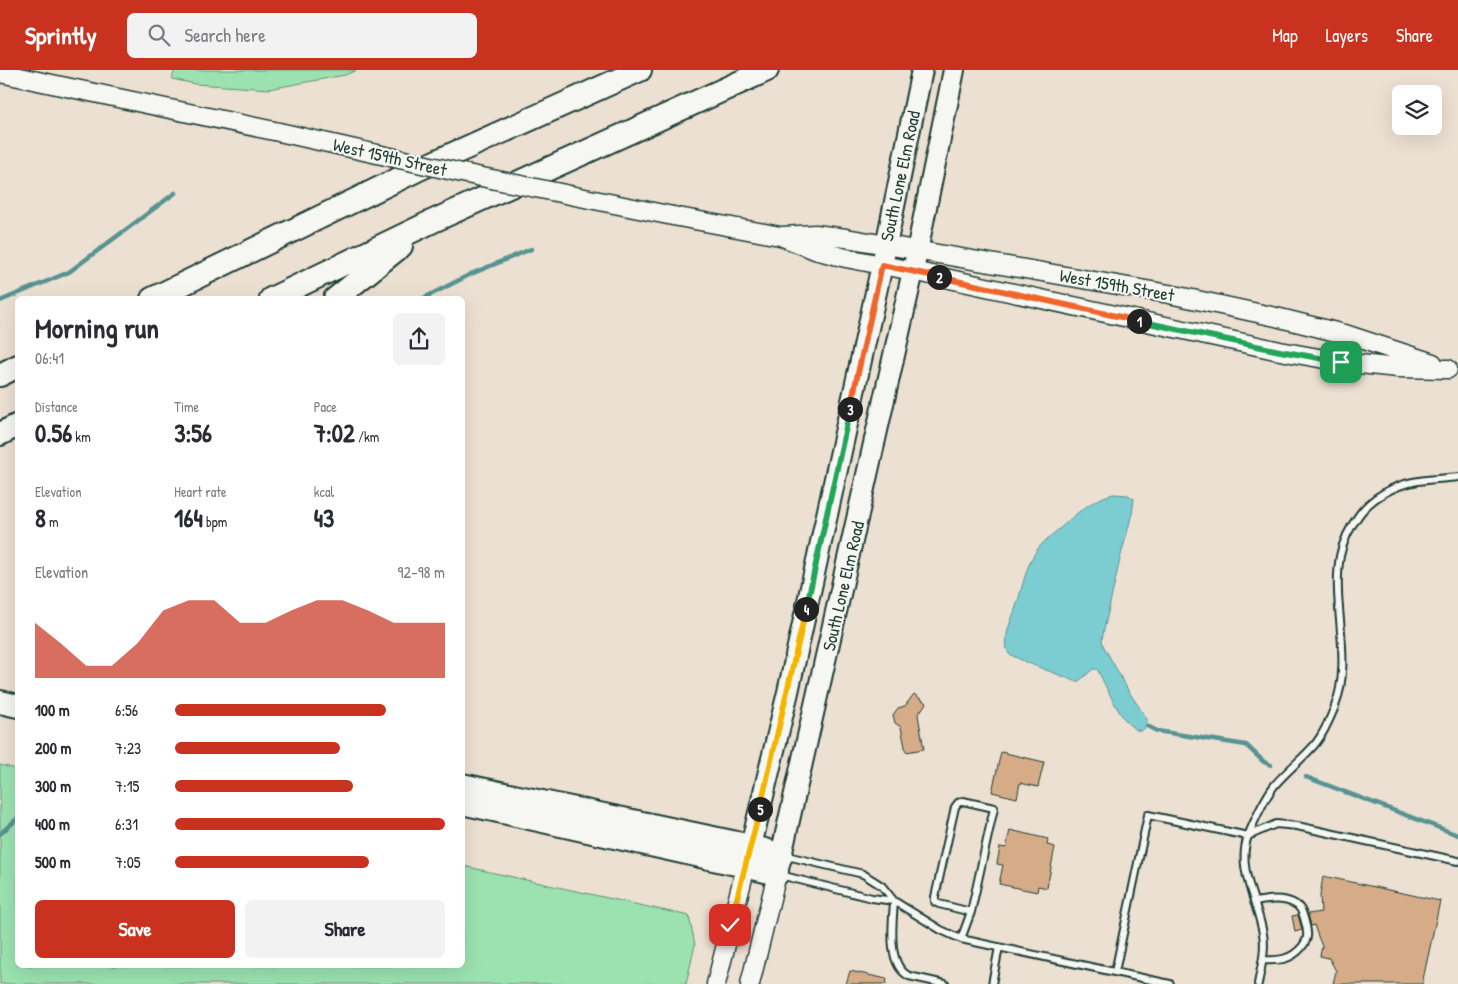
<!DOCTYPE html>
<html lang="en">
<head>
<meta charset="utf-8">
<style>
  :root { --surface:#fff; --page:#f2f2f3; --text:#2b2b33; --muted:#7c7c81; --accent:#c8321e }
  body { margin:0; font-family:"Patrick Hand",sans-serif; background:var(--page); color:var(--text); height:100vh; display:flex; flex-direction:column; font-size:19px; white-space:nowrap }
  * { box-sizing:border-box; margin:0 }
  p { font-size:16px; color:var(--muted) }
  .icon { flex:none; width:28px; height:28px; fill:none; stroke:currentColor; stroke-width:2; stroke-linecap:round; stroke-linejoin:round }
  .map { position:relative; flex:1; overflow:hidden }
  .details { position:absolute; left:15px; top:226px; width:450px; height:672px; display:flex; flex-direction:column; background:var(--surface); border-radius:8px; box-shadow:0 5px 20px #0002 }
  .details>* { flex:none }
  .controls { position:absolute; left:1392px; top:15px; display:grid; gap:10px }
  .controls a { display:grid; place-items:center; width:50px; height:50px; border-radius:8px; background:var(--surface); box-shadow:0 5px 20px #0002; font-size:25px }
  .pin { position:absolute; display:grid; place-items:center; width:42px; height:42px; color:#fff; margin:-21px; border-radius:10px; box-shadow:0 2px 8px #0006 }
  .km { position:absolute; width:25px; height:25px; margin:-12px; border-radius:50%; background:#222; color:#fff; font-size:14px; line-height:25px; text-align:center }
  .round { display:grid; place-items:center; flex:none; width:52px; height:52px; border-radius:8px; background:var(--page) }
  .head { display:flex; align-items:center; justify-content:space-between; height:85px; padding:0 20px }
  h1 { font-size:28px; font-weight:700; line-height:38px }
  .figures { display:grid; grid-template-columns:repeat(3,1fr); gap:8px; height:85px; padding:5px 20px }
  .figures div { display:grid; align-content:center }
  .figures b { font-size:25px; font-weight:700 }
  .figures small { font-size:14px; font-weight:400 }
  .figures p { font-size:14px }
  .chart { height:140px; padding:10px 20px }
  .chart p { display:flex; justify-content:space-between }
  .chart svg { width:100%; height:90px; margin-top:5px; fill:var(--accent); opacity:.7 }
  .primary-button { display:flex; gap:10px; margin-top:auto; padding:10px 20px }
  .primary-button a { flex:1; height:58px; border-radius:8px; background:var(--accent); color:#fff; font-size:20px; font-weight:700; line-height:58px; text-align:center }
  .primary-button a+a { background:var(--page); color:var(--text) }
  ul { padding:0 20px; list-style:none; font-size:16px }
  li { display:grid; grid-template-columns:80px 60px 1fr; align-items:center; height:38px }
  li i { height:12px; border-radius:6px; background:var(--accent) }
  header { display:flex; align-items:center; gap:30px; box-sizing:border-box; height:70px; padding:0 25px; background:var(--accent); color:#fff }
  header strong { font-size:24px }
  nav { display:flex; gap:28px; margin-inline-start:auto; font-size:18px }
  .search { width:350px; height:45px; background:var(--page); display:flex; align-items:center; gap:12px; box-sizing:border-box; padding:0 18px; border-radius:8px; color:var(--muted); font-size:19px }
  .map>svg:first-child { display:block }
  .green { fill:#9be2b0; stroke:#5d9072 }
  .water { fill:#7bcdd1; stroke:#569392 }
  .lines { fill:none; stroke-linecap:round; stroke-linejoin:round }
  .stream { stroke:#569392; stroke-width:4.5 }
  .building { fill:#d6ac88; stroke:#1f3d34 }
  .lane-casing { stroke:#1f3d34; stroke-width:10 }
  .secondary-casing { stroke:#1f3d34; stroke-width:21 }
  .primary-casing { stroke:#1f3d34; stroke-width:24 }
  .highway-casing { stroke:#1f3d34; stroke-width:26 }
  .lane { stroke:#f6f6f2; stroke-width:6 }
  .secondary { stroke:#f6f6f2; stroke-width:18 }
  .primary { stroke:#f6f6f2; stroke-width:20 }
  .highway { stroke:#f6f6f2; stroke-width:22 }
  .secondary-bridge-casing { stroke:#1f3d34; stroke-width:21; stroke-linecap:butt }
  .secondary-bridge { stroke:#f6f6f2; stroke-width:18 }
  .split-1-casing { stroke:#fff; stroke-width:10 }
  .split-2-casing { stroke:#fff; stroke-width:10 }
  .split-3-casing { stroke:#fff; stroke-width:10 }
  .split-4-casing { stroke:#fff; stroke-width:10 }
  .split-5-casing { stroke:#fff; stroke-width:10 }
  .split-6-casing { stroke:#fff; stroke-width:10 }
  .split-1 { stroke:#22a559; stroke-width:6 }
  .split-2 { stroke:#f0652b; stroke-width:6 }
  .split-3 { stroke:#f0652b; stroke-width:6 }
  .split-4 { stroke:#22a559; stroke-width:6 }
  .split-5 { stroke:#f5b400; stroke-width:6 }
  .split-6 { stroke:#f5b400; stroke-width:6 }
  .labels { text-anchor:middle; dominant-baseline:central; stroke-width:4; stroke-linejoin:round; paint-order:stroke }
  .street-label { font-size:18px; fill:#1f3d34; stroke:#f6f6f2 }
</style>
</head>
<body>
<header>
<strong>Sprintly</strong>
<div class="search"><svg class="icon" aria-label="search" viewBox="0 0 24 24"><circle cx="10" cy="10" r="6"/><path d="M15 15l6 6"/></svg>Search here</div>
<nav><a>Map</a><a>Layers</a><a>Share</a></nav>
</header>
<div class="map">
<svg width="1458" height="914" viewBox="0 0 1458 914">
  <rect width="100%" height="100%" fill="#ece0d2"/>
  <filter id="ink" filterUnits="userSpaceOnUse"><feTurbulence type="fractalNoise" baseFrequency=".02" numOctaves="2"/><feDisplacementMap in="SourceGraphic" scale="10" xChannelSelector="R" yChannelSelector="G"/><feConvolveMatrix kernelMatrix="1 2 1 2 8 2 1 2 1" color-interpolation-filters="sRGB"/></filter>
  <g filter="url(#ink)">
    <path class="green" d="M175,0H357L345,5L269,19L195,14L172,9Z
      M0,695L17,699L18,896H462L463,796L689,846L695,875L686,914H0Z"/>
    <path class="water" d="M1113,424L1128,425L1134,429L1132,444L1121,485L1108,542L1102,569L1103,575L1129,622L1147,649V656L1141,661C1123,660 1105,613 1097,599H1093L1079,611H1074C1053,602 1030,595 1009,584C1002,572 1010,552 1015,540C1021,523 1024,504 1032,488C1038,476 1048,468 1058,460C1075,445 1090,430 1113,424Z"/>
    <g class="lines">
      <path class="stream" d="M422,229L471,204L531,179
        M0,231L69,202L175,123
        M1147,656L1157,661L1246,675L1264,692L1271,695
        M1306,707L1458,765
        M0,764L18,748"/>
    </g>
    <path class="building" d="M914,624L926,633L918,645L924,679L906,682L901,657L895,653L893,645L898,638L905,636Z
      M1001,682L1044,692L1038,717L1020,713L1017,728L992,722Z
      M1010,760L1048,769L1047,775L1055,777L1047,818L1038,816L1037,822L999,814L1003,795L997,794L1000,777L1006,778Z
      M1323,806L1440,831L1422,914H1333L1336,901L1329,888L1320,886L1322,876L1319,869L1314,855L1311,856L1308,844L1321,842L1320,826Z
      M1298,845L1302,860L1295,862L1292,846Z
      M850,901L887,909L886,914H846Z"/>
    <g class="lines">
      <g class="lane-casing">
        <path id="lane" d="M1458,407C1443,409 1427,409 1413,412C1393,416 1371,428 1359,445C1350,457 1343,471 1340,486C1331,537 1354,589 1334,639C1329,651 1324,663 1316,673C1304,688 1287,700 1274,716C1263,731 1255,749 1248,766L1276,754L1297,756L1458,791
          M787,786L863,804L882,816L894,831L941,860L961,869L1170,914
          M780,805L872,828L894,831
          M894,831C893,852 886,895 909,906L945,914
          M1254,832C1267,830 1281,827 1293,833C1300,836 1302,841 1304,848C1305,852 1307,858 1307,863C1308,868 1305,873 1302,877C1291,890 1278,891 1263,890
          M961,869L971,842L994,738L963,731L958,733L955,737L935,827V832L939,834L971,842
          M1115,902L1148,745L1248,766C1236,799 1258,832 1263,864C1266,881 1261,897 1258,914
          M992,914L999,877"/>
      </g>
      <g class="secondary-casing">
        <path id="secondary" d="M0,3L279,62
          M673,146L780,166L815,180L846,188L913,201L1280,281L1341,292L1398,298L1448,299
          M783,166L815,164L846,168L1169,224L1276,247L1348,265L1433,293
          M716,914L749,784
          M750,914L777,804"/>
      </g>
      <g class="primary-casing">
        <path id="primary" d="M751,776L788,622L882,195L922,0
          M778,799L913,201L954,0"/>
      </g>
      <g class="highway-casing">
        <path id="highway" d="M152,229L417,100L640,0
          M271,229L431,152L767,0
          M335,229L401,176
          M0,305L18,296
          M0,364L18,355
          M0,632L18,636
          M462,715L751,776L782,785
          M462,733L745,796L777,804"/>
      </g>
      <use href="#lane" class="lane"/>
      <use href="#secondary" class="secondary"/>
      <use href="#primary" class="primary"/>
      <use href="#highway" class="highway"/>
      <g class="secondary-bridge-casing">
        <path id="secondary-bridge" d="M279,62L462,103L673,146"/>
      </g>
      <use href="#secondary-bridge" class="secondary-bridge"/>
    </g>
  </g>
  <g class="lines" filter="url(#ink)">
    <g class="split-1-casing">
      <path id="split-1" d="M1139,251L1280,281L1341,292"/>
    </g>
    <g class="split-2-casing">
      <path id="split-2" d="M939,207L1139,251"/>
    </g>
    <g class="split-3-casing">
      <path id="split-3" d="M850,339L882,195L939,207"/>
    </g>
    <g class="split-4-casing">
      <path id="split-4" d="M806,539L850,339"/>
    </g>
    <g class="split-5-casing">
      <path id="split-5" d="M760,739L806,539"/>
    </g>
    <g class="split-6-casing">
      <path id="split-6" d="M730,855L760,739"/>
    </g>
    <use href="#split-1" class="split-1"/>
    <use href="#split-2" class="split-2"/>
    <use href="#split-3" class="split-3"/>
    <use href="#split-4" class="split-4"/>
    <use href="#split-5" class="split-5"/>
    <use href="#split-6" class="split-6"/>
  </g>
  <g class="labels">
    <g class="street-label">
      <text transform="translate(390 87) rotate(13)">West 159th Street</text>
      <text transform="translate(900 106) rotate(-78)">South Lone Elm Road</text>
      <text transform="translate(1117 215) rotate(10)">West 159th Street</text>
      <text transform="translate(843 516) rotate(-77)">South Lone Elm Road</text>
    </g>
  </g>
</svg>
<div class="controls">
<a><svg class="icon" aria-label="layers" viewBox="0 0 24 24"><path d="M12 4l9 5-9 5-9-5zM3 14l9 5 9-5"/></svg></a>
</div>
<div class="pin" style="left:1341px;top:292px;background:#1e9e55"><svg class="icon" aria-label="arrive" viewBox="0 0 24 24"><path d="M6 21V4h12l-3 4 3 4H6"/></svg></div>
<div class="pin" style="left:730px;top:855px;background:#d93025"><svg class="icon" aria-label="check" viewBox="0 0 24 24"><path d="M5 12l5 5 9-10"/></svg></div>
<b class="km" style="left:1139px;top:251px">1</b>
<b class="km" style="left:939px;top:207px">2</b>
<b class="km" style="left:850px;top:339px">3</b>
<b class="km" style="left:806px;top:539px">4</b>
<b class="km" style="left:760px;top:739px">5</b>
<section class="details">
<div class="head"><div><h1>Morning run</h1><p>06:41</p></div><a class="round"><svg class="icon" aria-label="share" viewBox="0 0 24 24"><path d="M12 15V3M7 8l5-5 5 5M5 13v7h14v-7"/></svg></a></div>
<div class="figures">
<div><p>Distance</p><b>0.56<small> km</small></b></div>
<div><p>Time</p><b>3:56</b></div>
<div><p>Pace</p><b>7:02<small> /km</small></b></div>
</div>
<div class="figures">
<div><p>Elevation</p><b>8<small> m</small></b></div>
<div><p>Heart rate</p><b>164<small> bpm</small></b></div>
<div><p>kcal</p><b>43</b></div>
</div>
<div class="chart"><p><span>Elevation</span>92–98 m</p>
<svg viewBox="0 0 160 44" preserveAspectRatio="none"><path d="M0 44V17L10 27L20 38L30 38L40 27L50 11L60 6L70 6L80 17L90 17L100 11L110 6L120 6L130 11L140 17L150 17L160 17V44z"/></svg>
</div>
<ul>
<li><b>100 m</b>6:56<i style="width:78%"></i></li>
<li><b>200 m</b>7:23<i style="width:61%"></i></li>
<li><b>300 m</b>7:15<i style="width:66%"></i></li>
<li><b>400 m</b>6:31<i style="width:100%"></i></li>
<li><b>500 m</b>7:05<i style="width:72%"></i></li>
</ul>
<div class="primary-button"><a>Save</a><a>Share</a></div>
</section>
</div>
</body>
</html>
